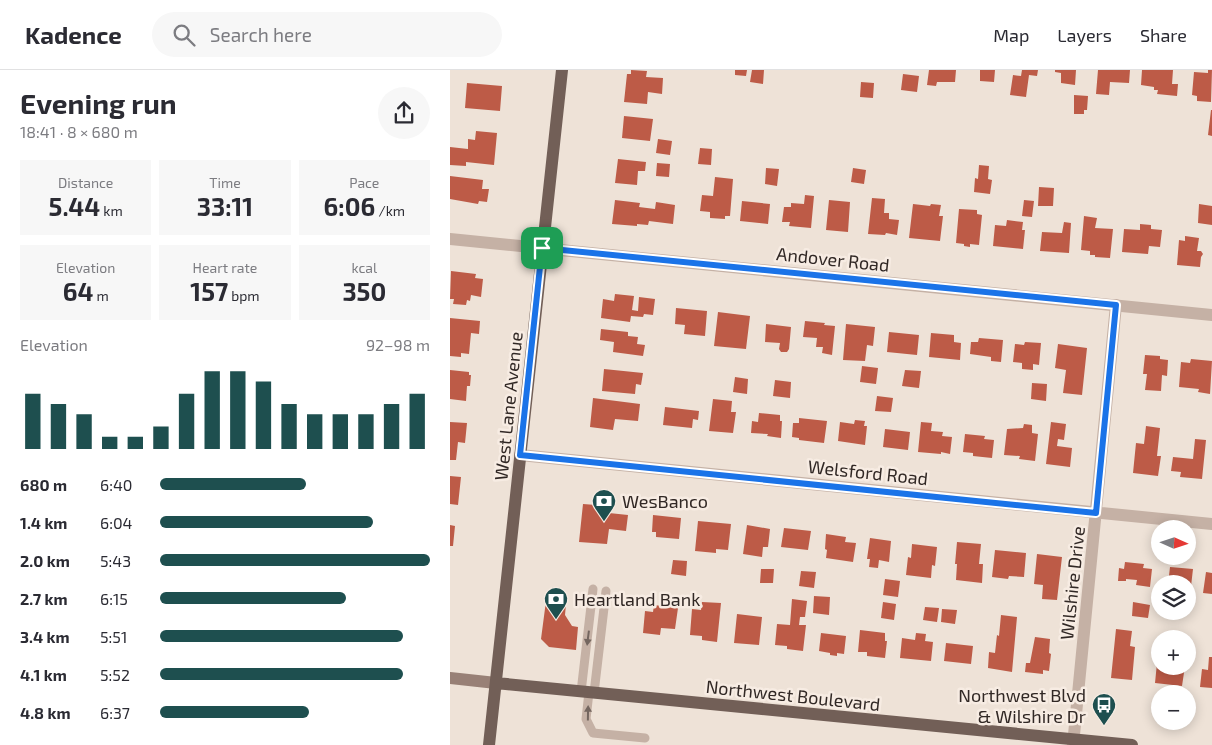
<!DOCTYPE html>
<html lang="en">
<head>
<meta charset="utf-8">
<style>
  :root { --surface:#fff; --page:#f7f7f7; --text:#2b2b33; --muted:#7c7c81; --line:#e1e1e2; --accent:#1e4f4f }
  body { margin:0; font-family:"Exo 2",sans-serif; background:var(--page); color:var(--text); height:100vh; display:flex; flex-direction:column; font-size:19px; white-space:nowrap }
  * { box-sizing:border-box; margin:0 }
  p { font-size:16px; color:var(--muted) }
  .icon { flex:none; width:28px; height:28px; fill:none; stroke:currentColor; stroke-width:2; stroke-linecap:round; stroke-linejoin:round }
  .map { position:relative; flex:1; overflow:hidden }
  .sheet { display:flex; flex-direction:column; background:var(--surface); width:450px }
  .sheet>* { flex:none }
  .needle { width:32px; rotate:93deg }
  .controls { position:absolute; left:701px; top:450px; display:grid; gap:10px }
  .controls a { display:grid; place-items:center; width:45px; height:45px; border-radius:50%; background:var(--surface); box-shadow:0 2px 12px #0003; font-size:25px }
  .pin { position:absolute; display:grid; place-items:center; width:42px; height:42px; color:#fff; margin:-21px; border-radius:10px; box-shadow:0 2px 8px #0006 }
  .round { display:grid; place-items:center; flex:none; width:52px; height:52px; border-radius:26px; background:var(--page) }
  .head { display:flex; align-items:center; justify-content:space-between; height:85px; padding:0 20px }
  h1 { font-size:28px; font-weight:700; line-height:38px }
  .metrics { display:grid; grid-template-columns:repeat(3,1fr); gap:8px; height:85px; padding:5px 20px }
  .metrics div { display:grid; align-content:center; border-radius:0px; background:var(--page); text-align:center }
  .metrics b { font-size:25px; font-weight:700 }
  .metrics small { font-size:14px; font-weight:400 }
  .metrics p { font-size:14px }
  .chart { height:140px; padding:10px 20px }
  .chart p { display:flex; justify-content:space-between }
  .chart svg { width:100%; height:90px; margin-top:5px; stroke:var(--accent); stroke-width:6 }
  ul { padding:0 20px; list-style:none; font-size:16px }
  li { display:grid; grid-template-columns:80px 60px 1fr; align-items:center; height:38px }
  li i { height:12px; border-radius:6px; background:var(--accent) }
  header { display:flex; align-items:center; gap:30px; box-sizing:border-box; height:70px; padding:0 25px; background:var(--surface); border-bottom:1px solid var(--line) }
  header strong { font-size:24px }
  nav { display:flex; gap:28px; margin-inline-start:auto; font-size:18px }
  .search { width:350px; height:45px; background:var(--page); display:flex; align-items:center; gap:12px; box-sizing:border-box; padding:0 18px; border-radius:28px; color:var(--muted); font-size:19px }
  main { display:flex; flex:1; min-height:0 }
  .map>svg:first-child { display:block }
  .building { fill:#bd5b47 }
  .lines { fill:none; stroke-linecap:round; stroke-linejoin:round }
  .service { stroke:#c5b1a5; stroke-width:9 }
  .minor { stroke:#c5b1a5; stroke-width:12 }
  .tertiary { stroke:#c5b1a5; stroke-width:12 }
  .secondary { stroke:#988076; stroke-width:12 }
  .primary { stroke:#725f57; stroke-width:12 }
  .oneway { fill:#74665f }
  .route-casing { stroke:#fff; stroke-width:10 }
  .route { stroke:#1a73e8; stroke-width:6 }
  .labels { text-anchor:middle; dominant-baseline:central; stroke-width:5; stroke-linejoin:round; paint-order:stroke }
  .street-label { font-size:18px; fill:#312825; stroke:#f7ece3 }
  .poi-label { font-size:18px; fill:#312825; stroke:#f7ece3; text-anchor:start }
</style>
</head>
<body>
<header>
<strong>Kadence</strong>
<div class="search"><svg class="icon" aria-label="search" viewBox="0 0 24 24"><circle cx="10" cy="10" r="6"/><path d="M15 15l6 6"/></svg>Search here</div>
<nav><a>Map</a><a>Layers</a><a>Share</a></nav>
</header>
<main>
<section class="sheet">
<div class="head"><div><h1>Evening run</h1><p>18:41 · 8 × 680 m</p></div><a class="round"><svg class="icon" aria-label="share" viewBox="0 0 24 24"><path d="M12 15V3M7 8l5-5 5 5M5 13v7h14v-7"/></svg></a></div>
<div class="metrics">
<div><p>Distance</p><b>5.44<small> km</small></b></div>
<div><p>Time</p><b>33:11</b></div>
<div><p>Pace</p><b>6:06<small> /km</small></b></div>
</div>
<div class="metrics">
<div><p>Elevation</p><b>64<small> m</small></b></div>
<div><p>Heart rate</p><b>157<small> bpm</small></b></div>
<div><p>kcal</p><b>350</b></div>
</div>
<div class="chart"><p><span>Elevation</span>92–98 m</p>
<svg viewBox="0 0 160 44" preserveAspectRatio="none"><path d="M5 44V17M15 44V22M25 44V27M35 44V38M45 44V38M55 44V33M65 44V17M75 44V6M85 44V6M95 44V11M105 44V22M115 44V27M125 44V27M135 44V27M145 44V22M155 44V17"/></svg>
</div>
<ul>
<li><b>680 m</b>6:40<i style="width:54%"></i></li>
<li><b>1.4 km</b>6:04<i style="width:79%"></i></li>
<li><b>2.0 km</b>5:43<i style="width:100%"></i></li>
<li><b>2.7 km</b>6:15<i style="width:69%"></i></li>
<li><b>3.4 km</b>5:51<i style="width:90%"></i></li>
<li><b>4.1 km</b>5:52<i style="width:90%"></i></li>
<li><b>4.8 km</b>6:37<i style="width:55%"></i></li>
</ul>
</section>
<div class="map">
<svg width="762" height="675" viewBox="0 0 762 675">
  <rect width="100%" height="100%" fill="#eee2d7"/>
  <path class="building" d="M181,0L197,1L196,7L213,8L212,24L198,22L197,34L174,32L177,4H181Z
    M285,0H297L296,6L285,5Z
    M302,0H314L313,14L300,12Z
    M479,0H506L505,12H487L486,16L477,15Z
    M530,0H545L544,12L530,11Z
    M572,0H588L587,6L579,5L576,27L560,25L563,5L571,6Z
    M605,0H626L625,15L611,13V3L605,2Z
    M648,0H680L679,13L660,12L659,25L646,24Z
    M692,0H723L722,14H728L727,26L707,24L708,20H704V17L691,15Z
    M758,0H762L761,32L747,31V26L742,25L744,2L758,3Z
    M453,4L469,6L467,22L451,20Z
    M411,12L424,13L423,28L410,27Z
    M17,13L52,16L50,41L15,38Z
    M624,25L638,26L637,40H634V44H624Z
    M761,40H762V66L758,65Z
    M174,46L203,49L200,71L172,68Z
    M26,61L47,63L44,95L16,92V96L0,95V77L18,79V69L25,70Z
    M208,69L222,71L220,85L206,83Z
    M250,78L262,79L261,95L248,94Z
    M168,89L196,92L195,101H188L187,115L165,113Z
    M207,93L220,94L219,107L206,106Z
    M529,95L539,96L538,109L542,110L540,124L524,122L525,108L528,109Z
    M316,98L329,99L327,116L315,114Z
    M403,98L416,100L414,114L401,112Z
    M0,106L33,110L32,119H39L37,132L29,131L28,134L0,129Z
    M265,107L283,109L280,146H275V149L260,148V142L250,141L252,125L263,126Z
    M589,117L604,118L603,136H588Z
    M355,125L364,126L361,158L339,156L340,152H332L334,137H341V133L354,134Z
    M422,128L435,129L434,143H439V149L449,150L447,165L436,163L435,165L418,164Z
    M165,130L190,133L189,137L205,139L206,132L225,135L223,154L199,151L198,155L187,154V156L162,154Z
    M379,130L400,132L398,162L376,160Z
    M574,130L584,131L582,147L572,146Z
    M292,131L320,134L318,154L290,151Z
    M463,134L480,136L481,134L491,135L489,146H493L490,171L459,168Z
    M749,134L762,136V155L748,153Z
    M509,139L527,140V144L532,145L529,175L520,174V177L514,176V174L506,173Z
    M634,146L647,148L645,158L663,159L660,188L645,187V185H640V181L631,180Z
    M557,150L573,152L572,160H575L573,179L543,176L545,155L556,156Z
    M614,152L621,153L619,183L590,181L592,162L612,163Z
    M690,154L701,155V159L712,160L710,177L699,176L698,184L672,182L674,159L690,160Z
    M735,166L749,168L747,181H751L753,184L751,187L750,197L727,195L729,170L735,171Z
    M1,201L26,204L25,208L33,209L31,227L21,225L20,231L17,230L16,235L3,234L4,229H0Z
    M165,224L184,226L182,240L188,241L189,227L205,229L203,245L194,244L193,247L181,246L180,252L151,248L153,229L164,231Z
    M226,238L257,241L255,266L234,264L235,255L225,254Z
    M268,242L300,246L296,279L264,276Z
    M0,248L30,251L29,264L21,263L19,284L11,283V287L0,286Z
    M355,251L375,253L374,255L385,256L382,285L372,283L373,277H366L367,268L353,267Z
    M316,254L341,257L339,279L337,282H331L329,279L330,273L315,272Z
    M396,254L425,257L423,276L417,275L415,291L393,290Z
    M151,259L178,262V266L188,267L187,274L195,275L193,286L163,282L164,272L150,270Z
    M439,262L469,265L467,285L437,282Z
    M481,263L504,265V272L511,273L510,290L479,287Z
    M529,268L553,270L551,292L541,291V287L520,284L521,272H528Z
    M575,272L591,273L589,295L583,294V300L572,299V293L563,292L565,274L574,275Z
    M608,274L637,278L632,325L613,323L616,300L605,298Z
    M695,285L710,286V289L718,290L717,306L712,305L711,321L695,320L697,304H693Z
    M741,289L762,291L760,324L748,322L749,319L729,317L731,292L740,293Z
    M412,296L428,298L426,314L410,312Z
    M154,299L193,303L191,315L186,314L185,324L152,321Z
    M0,300L19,302V305H21L20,316H17L16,331L0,329Z
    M455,300L471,301L469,318L452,316Z
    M285,307L298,309L297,324L283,322Z
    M325,310L341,312L340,328L323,326Z
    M582,313L597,314L596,331L581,329Z
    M427,326L443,328L441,342L425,341Z
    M143,328L190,334L188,351L165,349L163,360L140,357Z
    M263,329L282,331L281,342H286L283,363L259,361Z
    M215,337L249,341L248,350L243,349L242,358L213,355Z
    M309,343L330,345V351H332L331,368L317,366L318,364L301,363L302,351L308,352Z
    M349,348L377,351L374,373L349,370V368L342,367L343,353H349Z
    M405,350L415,351L414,356H417L415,375L388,371L390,352L404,354Z
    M0,352L17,353L15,373L8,372L6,390H0Z
    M471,352L482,353L481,361L493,362L492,366L502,367L500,384L491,382V384L468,382Z
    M601,352L616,354L614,370L608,369L607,376L622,378L620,397L596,394Z
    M574,354L582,355V363L588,364L585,391L569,389L570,386L554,385L557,359L573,358Z
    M696,356L710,358L707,386H711L708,406L683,403L686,373L694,374Z
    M435,359L460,362L458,380L433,377Z
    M515,364L535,366L534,369L544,370L542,388L523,386V383L513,382Z
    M745,369L756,370L752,409L730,407L731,402L721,401L723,387L743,389Z
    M0,406L11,407L8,435L0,434Z
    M133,434L159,436V443L178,445L176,461L159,459L157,474L129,472Z
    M203,445L231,448L229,469L206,467V462H202Z
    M248,451L281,454L278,480L266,479V483L245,481Z
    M0,455L5,456L3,476H0Z
    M297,455L320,459L318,477H313L312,487L293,484Z
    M334,458L361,461L358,480L331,477Z
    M376,464L396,467L395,472L406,473L403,492L376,488L377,480L375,479Z
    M420,468L441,471L439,492L429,490L428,498L419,497L420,489H417Z
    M507,472L531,474L529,494H533L532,513L506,510L507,494H505Z
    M462,474L487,477L485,496L482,495L481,508L456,505L458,487L461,488Z
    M545,480L576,483L574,507L559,506L558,509L542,507Z
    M587,484L612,487L607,530L592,529L593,515L584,514Z
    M223,490L237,491L236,506L221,504Z
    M675,492L694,494L693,498L702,499L700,517L686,515L687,510L676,509V511H668L669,498L674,499Z
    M720,497L743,499L740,525L738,524V514H718Z
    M311,499H324L323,513H310Z
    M351,501L366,502L364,518L349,516Z
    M756,502L762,503V524L753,523Z
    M435,509L450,511L448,527L433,525Z
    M364,526L380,527L379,545L363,543Z
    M342,529L357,531L355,547H350L349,555H356L353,581L337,579V576L325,575L327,554L340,555Z
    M96,531L116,534L115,545L122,556L128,557L126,580L99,577L91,569Z
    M252,532L271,533L267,572L252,570V566L240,565L242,539L251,540Z
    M433,532L446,534L444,550L431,548Z
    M683,532L700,535L698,548L682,546Z
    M204,535L228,538L225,559L211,558L210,565L193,563L195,541L203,542Z
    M475,537L489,538L487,552L473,550Z
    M492,539L507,540L505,554L491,552Z
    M287,544L312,547L309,575L284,573Z
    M551,545L567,547L562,602L538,598L539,582L545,583L547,565L549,566Z
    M666,559L682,561L680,576L685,577L682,610L661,608Z
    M410,560L435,563V571H437L435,588L417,586V582H408Z
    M371,563L396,566L394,584L387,583V586L380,585V583L369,581Z
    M466,563L476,564L475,571L483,572L481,591L450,588L452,568L465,570Z
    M585,567L600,569L599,583L601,584L599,601L593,600V604L575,602L576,593H580Z
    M496,573L523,576L521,594L494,591Z
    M759,587H762V618L750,617L752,599L758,600Z
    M707,593H710V596H735L732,616L705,613Z"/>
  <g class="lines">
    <path class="service" d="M131,622L143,519
      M139,622L136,649L143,663L195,668
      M144,623L156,521"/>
    <path class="minor" d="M70,385L762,454
      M623,675L666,235"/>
    <path class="tertiary" d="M0,169L762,245"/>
    <path class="secondary" d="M0,608L46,613"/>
    <path class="primary" d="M46,613L682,675
      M39,675L112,0"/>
  </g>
  <defs><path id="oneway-solid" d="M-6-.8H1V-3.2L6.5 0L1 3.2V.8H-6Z" transform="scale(1.25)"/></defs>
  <g class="oneway">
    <use href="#oneway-solid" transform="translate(138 568) rotate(97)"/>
    <use href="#oneway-solid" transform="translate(138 643) rotate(-89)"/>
  </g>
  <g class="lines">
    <g class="route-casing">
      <path id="route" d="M92,178L666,235L646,443L70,385Z"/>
    </g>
    <use href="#route" class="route"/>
  </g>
  <defs>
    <g id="bank-pin" transform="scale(1.25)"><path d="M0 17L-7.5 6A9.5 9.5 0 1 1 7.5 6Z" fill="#1e4f4f" stroke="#f7ece3"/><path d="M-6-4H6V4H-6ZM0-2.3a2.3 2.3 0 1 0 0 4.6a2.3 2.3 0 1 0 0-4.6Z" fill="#fff"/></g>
    <g id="bus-pin" transform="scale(1.25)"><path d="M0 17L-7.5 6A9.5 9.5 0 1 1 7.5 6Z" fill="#1e4f4f" stroke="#f7ece3"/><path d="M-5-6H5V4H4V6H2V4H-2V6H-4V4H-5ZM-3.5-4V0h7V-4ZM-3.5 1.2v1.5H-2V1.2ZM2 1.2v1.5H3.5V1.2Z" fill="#fff"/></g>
  </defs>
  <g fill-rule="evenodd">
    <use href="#bank-pin" x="154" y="431"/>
    <use href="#bank-pin" x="106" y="529"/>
    <use href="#bus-pin" x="654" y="635"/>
  </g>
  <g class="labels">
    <g class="street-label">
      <text transform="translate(383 189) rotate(6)">Andover Road</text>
      <text transform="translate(58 336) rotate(-84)">West Lane Avenue</text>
      <text transform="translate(418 402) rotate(6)">Welsford Road</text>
      <text transform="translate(622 513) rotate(-84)">Wilshire Drive</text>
      <text transform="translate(343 625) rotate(6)">Northwest Boulevard</text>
    </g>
    <g class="poi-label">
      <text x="172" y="431">WesBanco</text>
      <text x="124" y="529">Heartland Bank</text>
      <text x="636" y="625" text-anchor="end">Northwest Blvd<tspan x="636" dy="21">&amp; Wilshire Dr</tspan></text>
    </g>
  </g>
</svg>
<div class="controls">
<a><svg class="needle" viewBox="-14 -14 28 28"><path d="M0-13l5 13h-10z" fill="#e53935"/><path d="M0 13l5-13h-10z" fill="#7c7c81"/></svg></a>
<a><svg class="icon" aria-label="layers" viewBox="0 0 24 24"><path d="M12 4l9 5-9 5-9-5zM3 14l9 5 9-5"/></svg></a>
<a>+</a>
<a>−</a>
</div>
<div class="pin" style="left:92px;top:178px;background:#1e9e55"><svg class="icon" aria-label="arrive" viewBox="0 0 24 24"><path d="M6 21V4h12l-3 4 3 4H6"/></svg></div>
</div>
</main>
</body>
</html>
